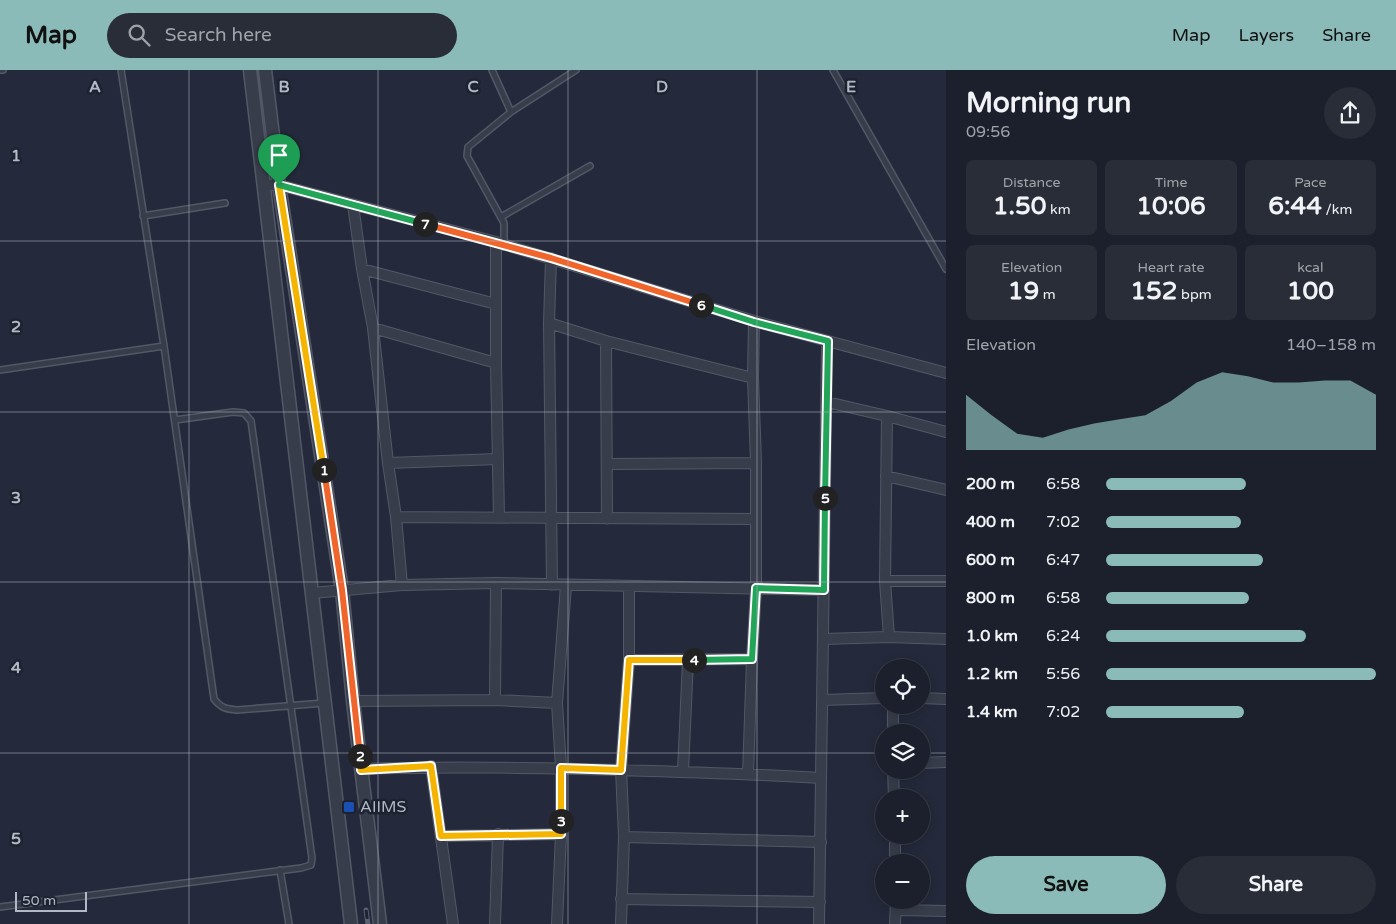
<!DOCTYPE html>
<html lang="en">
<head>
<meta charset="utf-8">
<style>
  :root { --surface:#1b202c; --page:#282d38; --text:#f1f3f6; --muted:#a0a3a9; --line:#393e48; --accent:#8bbbb9 }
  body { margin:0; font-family:"Varela Round",sans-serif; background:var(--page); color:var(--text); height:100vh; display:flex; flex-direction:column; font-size:19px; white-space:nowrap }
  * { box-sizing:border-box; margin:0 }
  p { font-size:16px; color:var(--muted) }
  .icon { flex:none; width:28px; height:28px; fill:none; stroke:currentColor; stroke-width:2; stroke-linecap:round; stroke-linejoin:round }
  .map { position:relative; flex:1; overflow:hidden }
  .sheet { display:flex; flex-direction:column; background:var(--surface); width:450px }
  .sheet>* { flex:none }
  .tools { position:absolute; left:875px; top:589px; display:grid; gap:10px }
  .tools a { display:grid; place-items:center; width:55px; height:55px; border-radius:50%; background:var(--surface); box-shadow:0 2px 12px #0003,0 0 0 1px var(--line); font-size:25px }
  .scale { position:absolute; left:15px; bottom:12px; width:72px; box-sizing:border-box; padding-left:5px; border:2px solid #b3b8c7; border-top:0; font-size:14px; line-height:18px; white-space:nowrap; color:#b3b8c7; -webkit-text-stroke:4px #1d2230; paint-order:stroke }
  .pin { position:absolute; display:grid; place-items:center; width:42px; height:42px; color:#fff; margin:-51px -21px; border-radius:50% 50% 50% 0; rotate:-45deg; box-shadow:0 0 5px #0007 }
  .pin .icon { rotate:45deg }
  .km { position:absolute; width:25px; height:25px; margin:-12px; border-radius:50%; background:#222; color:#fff; font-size:14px; line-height:25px; text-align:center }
  .round { display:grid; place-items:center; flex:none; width:52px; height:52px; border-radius:26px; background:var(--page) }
  .overview { display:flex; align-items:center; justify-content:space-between; height:85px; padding:0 20px }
  h1 { font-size:28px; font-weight:700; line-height:38px }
  .figures { display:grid; grid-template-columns:repeat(3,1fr); gap:8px; height:85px; padding:5px 20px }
  .figures div { display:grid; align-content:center; border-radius:8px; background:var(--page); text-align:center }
  .figures b { font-size:25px; font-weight:700 }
  .figures small { font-size:14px; font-weight:400 }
  .figures p { font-size:14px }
  .chart { height:140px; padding:10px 20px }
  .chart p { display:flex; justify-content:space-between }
  .chart svg { width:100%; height:90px; margin-top:5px; fill:var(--accent); opacity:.7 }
  .cta { display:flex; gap:10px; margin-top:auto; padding:10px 20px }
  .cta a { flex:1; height:58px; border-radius:30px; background:var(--accent); color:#111; font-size:20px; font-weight:700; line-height:58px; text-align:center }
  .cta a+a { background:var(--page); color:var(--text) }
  ul { padding:0 20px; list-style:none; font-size:16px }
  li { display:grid; grid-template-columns:80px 60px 1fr; align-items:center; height:38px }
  li i { height:12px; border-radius:6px; background:var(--accent) }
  header { display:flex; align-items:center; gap:30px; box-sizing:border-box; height:70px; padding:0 25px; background:var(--accent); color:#111 }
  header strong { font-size:24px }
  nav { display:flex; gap:28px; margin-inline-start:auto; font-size:18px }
  .search { width:350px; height:45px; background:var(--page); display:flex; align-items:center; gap:12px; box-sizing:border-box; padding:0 18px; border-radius:28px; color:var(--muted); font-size:19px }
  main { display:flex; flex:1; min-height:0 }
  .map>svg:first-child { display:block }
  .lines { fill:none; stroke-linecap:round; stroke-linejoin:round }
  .service-casing { stroke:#535866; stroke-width:8 }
  .minor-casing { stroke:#535866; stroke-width:12 }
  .tertiary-casing { stroke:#535866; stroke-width:15 }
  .service { stroke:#383d4b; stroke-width:5 }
  .minor { stroke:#383d4b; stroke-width:10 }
  .tertiary { stroke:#383d4b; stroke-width:12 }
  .rail-casing { stroke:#5a6072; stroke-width:5 }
  .rail { stroke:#1d2230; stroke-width:3; stroke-dasharray:9; stroke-linecap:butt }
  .split-1-casing { stroke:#fff; stroke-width:10 }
  .split-2-casing { stroke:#fff; stroke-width:10 }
  .split-3-casing { stroke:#fff; stroke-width:10 }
  .split-4-casing { stroke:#fff; stroke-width:10 }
  .split-5-casing { stroke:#fff; stroke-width:10 }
  .split-6-casing { stroke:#fff; stroke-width:10 }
  .split-7-casing { stroke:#fff; stroke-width:10 }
  .split-8-casing { stroke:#fff; stroke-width:10 }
  .split-1 { stroke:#f5b400; stroke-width:6 }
  .split-2 { stroke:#f0652b; stroke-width:6 }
  .split-3 { stroke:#f5b400; stroke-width:6 }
  .split-4 { stroke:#f5b400; stroke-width:6 }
  .split-5 { stroke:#22a559; stroke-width:6 }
  .split-6 { stroke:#22a559; stroke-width:6 }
  .split-7 { stroke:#f0652b; stroke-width:6 }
  .split-8 { stroke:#22a559; stroke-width:6 }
  .grid { fill:none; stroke:#b3b8c7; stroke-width:1; stroke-opacity:0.55 }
  .transit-dot { fill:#1a4fb4; stroke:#1d2230; stroke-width:2 }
  .labels { text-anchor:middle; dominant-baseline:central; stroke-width:5; stroke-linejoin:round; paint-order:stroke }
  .poi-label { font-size:16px; fill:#b3b8c7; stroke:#1d2230; text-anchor:start }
  .grid-label { font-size:16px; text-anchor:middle; font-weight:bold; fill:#b3b8c7; stroke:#1d2230; stroke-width:5; stroke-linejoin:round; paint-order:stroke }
</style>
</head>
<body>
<header>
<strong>Map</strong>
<div class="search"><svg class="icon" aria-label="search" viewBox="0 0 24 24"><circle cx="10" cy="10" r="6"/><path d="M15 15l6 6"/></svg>Search here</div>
<nav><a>Map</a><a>Layers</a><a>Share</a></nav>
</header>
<main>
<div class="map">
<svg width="946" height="854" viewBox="0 0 946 854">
  <rect width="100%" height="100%" fill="#242a3b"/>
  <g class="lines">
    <g class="service-casing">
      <path id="service" d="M0,0H3
        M121,0L164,276L214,629C221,638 226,639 237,640L324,633
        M492,0L511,42
        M833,0L946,199
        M143,146L225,133
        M501,147L590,96
        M504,175V153L467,86L468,77L511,42L576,0
        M0,300L164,276
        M280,800L289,854
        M0,837L301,798L311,795L312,788L251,351L244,343L233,342L175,350"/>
    </g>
    <g class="minor-casing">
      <path id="minor" d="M264,115H279L496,172L754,251L946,303
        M353,135L362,199L373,258L388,393L396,447L402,515
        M496,172V293L499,447
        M551,188L549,253L552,515
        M362,199L496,234
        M549,253L606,271L753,308
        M373,258L496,293
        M606,271L607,449
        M827,332L887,346L946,362
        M887,346L885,511L889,567
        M388,393L498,389
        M607,394L756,393
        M886,406L946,420
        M396,447L755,449
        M885,511H946
        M312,523L402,515L496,513L824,520
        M823,569L889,567L946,569
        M629,590L752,589
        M921,628L946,629
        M495,630L496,513
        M822,630L884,628
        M353,631L495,630L557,633
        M893,635V662
        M921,693L946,692
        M431,696L453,854
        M361,699C448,696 534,698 620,700C687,702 754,704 821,708
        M893,700L894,728
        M683,701L688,590
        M748,704L752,589L756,518V393L753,308L754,251
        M895,765V792
        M441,766L561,764
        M624,767L821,772
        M621,829L820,832
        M896,840L946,841
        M495,854L498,764
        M557,854L561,764V698L557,633L566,516
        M621,854L624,767L621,700L629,590V517
        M819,854L827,271
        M895,854L896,830"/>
    </g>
    <g class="tertiary-casing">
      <path id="tertiary" d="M250,0L351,854
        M265,0L279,115L342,520L353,631L380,854"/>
    </g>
    <use href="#service" class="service"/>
    <use href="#minor" class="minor"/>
    <use href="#tertiary" class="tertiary"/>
    <g class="rail-casing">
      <path id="rail" d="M366,840L368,854"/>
    </g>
    <use href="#rail" class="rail"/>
  </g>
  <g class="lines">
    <g class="split-1-casing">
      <path id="split-1" d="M279,115L324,400"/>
    </g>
    <g class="split-2-casing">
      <path id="split-2" d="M324,400L342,520L360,686"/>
    </g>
    <g class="split-3-casing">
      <path id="split-3" d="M360,686L361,700L431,696L441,766L561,764V751"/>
    </g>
    <g class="split-4-casing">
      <path id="split-4" d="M561,751V698L621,700L629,590H694"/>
    </g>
    <g class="split-5-casing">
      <path id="split-5" d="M694,590L752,589L756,518L824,520L825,428"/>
    </g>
    <g class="split-6-casing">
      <path id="split-6" d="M701,235L754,252L828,271L825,428"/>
    </g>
    <g class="split-7-casing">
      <path id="split-7" d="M425,154L551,188L701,235"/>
    </g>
    <g class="split-8-casing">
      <path id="split-8" d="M279,115L425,154"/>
    </g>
    <use href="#split-1" class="split-1"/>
    <use href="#split-2" class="split-2"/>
    <use href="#split-3" class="split-3"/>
    <use href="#split-4" class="split-4"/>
    <use href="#split-5" class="split-5"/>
    <use href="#split-6" class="split-6"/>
    <use href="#split-7" class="split-7"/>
    <use href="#split-8" class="split-8"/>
  </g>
  <path class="grid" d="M189,0V854M378,0V854M568,0V854M757,0V854M0,171H946M0,342H946M0,512H946M0,683H884M921,683H946"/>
  <rect class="transit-dot" x="343" y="731" width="12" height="12" rx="2.5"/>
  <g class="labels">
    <g class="poi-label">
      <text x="360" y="737">AIIMS</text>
    </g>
  </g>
  <g class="grid-label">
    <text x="95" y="22">A</text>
    <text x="284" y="22">B</text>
    <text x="473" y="22">C</text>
    <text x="662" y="22">D</text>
    <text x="851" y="22">E</text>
    <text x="16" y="91">1</text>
    <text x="16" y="262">2</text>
    <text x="16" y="433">3</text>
    <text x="16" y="603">4</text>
    <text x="16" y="774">5</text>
  </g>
</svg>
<div class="tools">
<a><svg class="icon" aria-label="locate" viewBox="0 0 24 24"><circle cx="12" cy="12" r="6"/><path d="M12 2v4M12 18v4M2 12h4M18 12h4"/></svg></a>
<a><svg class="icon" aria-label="layers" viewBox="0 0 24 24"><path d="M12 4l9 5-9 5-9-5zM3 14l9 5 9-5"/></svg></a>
<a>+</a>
<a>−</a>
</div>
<div class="scale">50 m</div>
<div class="pin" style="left:279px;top:115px;background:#1e9e55"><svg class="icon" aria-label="arrive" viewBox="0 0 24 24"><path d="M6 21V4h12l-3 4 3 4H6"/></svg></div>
<b class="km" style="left:324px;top:400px">1</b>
<b class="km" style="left:360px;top:686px">2</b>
<b class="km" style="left:561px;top:751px">3</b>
<b class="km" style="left:694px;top:590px">4</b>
<b class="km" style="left:825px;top:428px">5</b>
<b class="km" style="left:701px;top:235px">6</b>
<b class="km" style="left:425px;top:154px">7</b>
</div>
<section class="sheet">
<div class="overview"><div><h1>Morning run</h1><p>09:56</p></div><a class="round"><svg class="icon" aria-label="share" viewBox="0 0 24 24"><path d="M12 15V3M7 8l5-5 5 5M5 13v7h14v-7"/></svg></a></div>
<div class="figures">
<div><p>Distance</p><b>1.50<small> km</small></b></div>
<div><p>Time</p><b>10:06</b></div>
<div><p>Pace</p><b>6:44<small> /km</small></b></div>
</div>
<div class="figures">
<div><p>Elevation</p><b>19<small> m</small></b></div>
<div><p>Heart rate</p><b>152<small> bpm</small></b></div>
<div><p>kcal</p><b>100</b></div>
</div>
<div class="chart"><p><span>Elevation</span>140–158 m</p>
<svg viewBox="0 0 160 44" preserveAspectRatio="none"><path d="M0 44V17L10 27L20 36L30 38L40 34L50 31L60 29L70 27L80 20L90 11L100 6L110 8L120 11L130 11L140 10L150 10L160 17V44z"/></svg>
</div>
<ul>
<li><b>200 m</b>6:58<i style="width:52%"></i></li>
<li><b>400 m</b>7:02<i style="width:50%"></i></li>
<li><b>600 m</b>6:47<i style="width:58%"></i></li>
<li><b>800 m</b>6:58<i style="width:53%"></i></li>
<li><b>1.0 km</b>6:24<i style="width:74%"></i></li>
<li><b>1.2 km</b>5:56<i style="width:100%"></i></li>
<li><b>1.4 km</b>7:02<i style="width:51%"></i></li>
</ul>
<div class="cta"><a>Save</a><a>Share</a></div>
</section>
</main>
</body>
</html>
